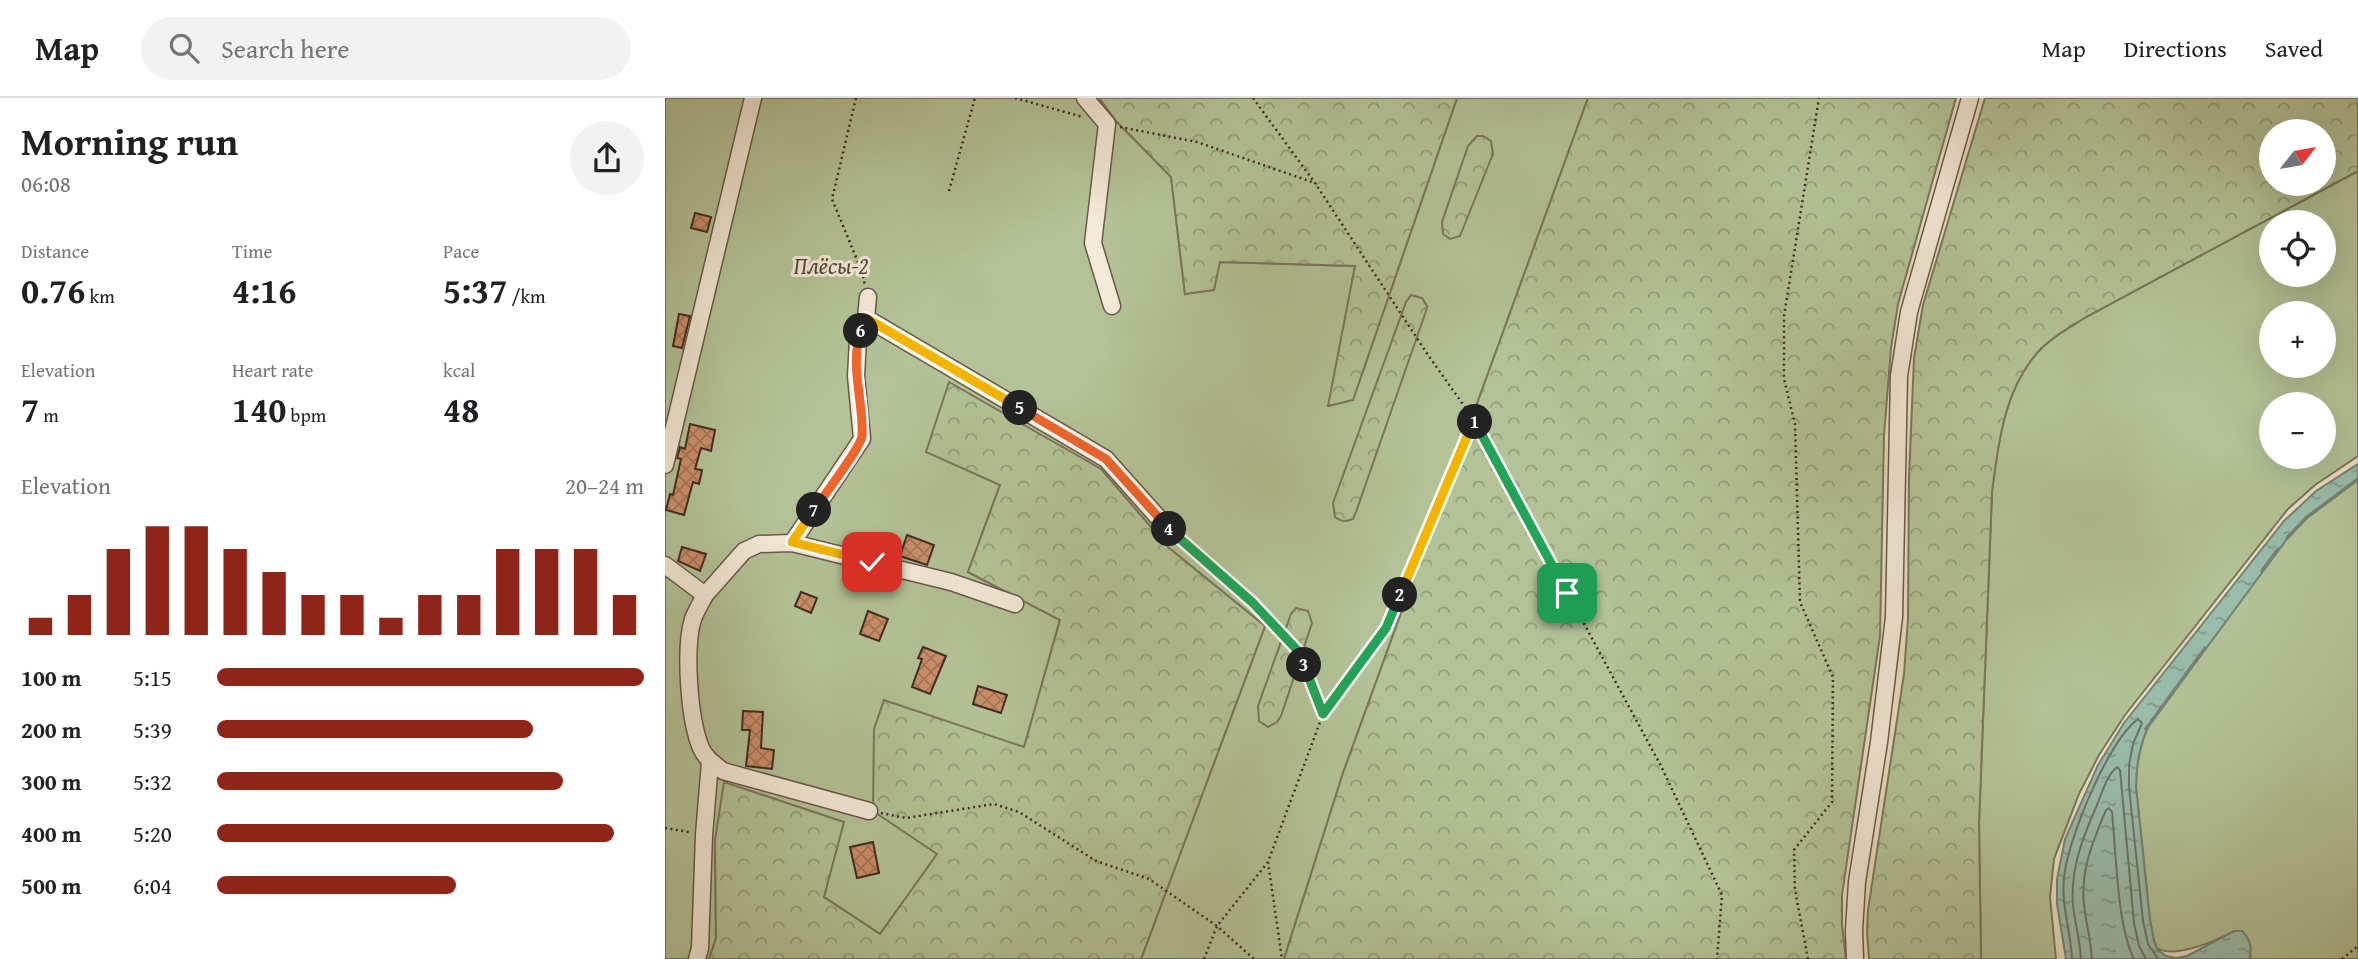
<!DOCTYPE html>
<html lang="en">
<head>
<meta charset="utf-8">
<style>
  :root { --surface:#fff; --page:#f2f2f2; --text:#202124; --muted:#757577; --line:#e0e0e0; --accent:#8f2418 }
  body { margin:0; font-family:"Gentium Book Plus",serif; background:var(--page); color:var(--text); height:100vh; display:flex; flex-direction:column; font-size:26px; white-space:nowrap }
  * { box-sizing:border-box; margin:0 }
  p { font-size:23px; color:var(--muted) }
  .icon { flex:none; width:38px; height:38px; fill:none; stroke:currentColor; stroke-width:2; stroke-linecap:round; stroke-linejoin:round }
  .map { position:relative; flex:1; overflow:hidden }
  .panel { display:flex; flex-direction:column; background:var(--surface); width:665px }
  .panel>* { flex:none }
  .needle { width:46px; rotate:59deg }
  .tools { position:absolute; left:1594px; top:21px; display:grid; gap:14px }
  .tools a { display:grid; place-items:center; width:77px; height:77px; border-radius:50%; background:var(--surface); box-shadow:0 7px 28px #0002; font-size:35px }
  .pin { position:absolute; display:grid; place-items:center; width:60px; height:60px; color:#fff; margin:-30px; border-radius:14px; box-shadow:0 4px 10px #0006 }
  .km { position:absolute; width:35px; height:35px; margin:-18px; border-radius:50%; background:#222; color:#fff; font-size:19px; line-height:35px; text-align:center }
  .round { display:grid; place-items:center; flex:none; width:74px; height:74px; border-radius:37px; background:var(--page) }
  .summary { display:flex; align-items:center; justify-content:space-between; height:119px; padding:0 21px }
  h1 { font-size:38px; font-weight:700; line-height:52px }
  .figures { display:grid; grid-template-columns:repeat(3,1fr); gap:10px; height:119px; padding:7px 21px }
  .figures div { display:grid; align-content:center }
  .figures b { font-size:35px; font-weight:700 }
  .figures small { font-size:19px; font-weight:400 }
  .figures p { font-size:19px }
  .chart { height:196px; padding:14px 21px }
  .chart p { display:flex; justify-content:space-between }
  .chart svg { width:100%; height:126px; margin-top:7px; stroke:var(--accent); stroke-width:6 }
  ul { padding:0 21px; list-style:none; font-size:23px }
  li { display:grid; grid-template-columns:112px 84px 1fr; align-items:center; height:52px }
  li i { height:18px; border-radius:9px; background:var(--accent) }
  header { display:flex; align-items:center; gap:42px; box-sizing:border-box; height:98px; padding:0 35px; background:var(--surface); border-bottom:2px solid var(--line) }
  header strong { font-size:33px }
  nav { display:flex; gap:38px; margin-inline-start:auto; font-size:24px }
  .search { width:490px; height:63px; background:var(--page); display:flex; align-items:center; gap:18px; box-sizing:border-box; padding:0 24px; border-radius:38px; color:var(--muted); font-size:26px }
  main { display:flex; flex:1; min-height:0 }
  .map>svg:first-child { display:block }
  .green { fill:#b3c397; stroke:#7a775d; stroke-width:2; fill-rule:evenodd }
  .forest { fill:url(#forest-crowns); stroke:#7a775d; stroke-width:2; fill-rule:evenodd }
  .water { fill:url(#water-ripples); stroke:#768375; stroke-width:2 }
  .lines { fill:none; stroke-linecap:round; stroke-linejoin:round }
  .shore { stroke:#6d7468; stroke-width:2 }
  .stream { stroke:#768375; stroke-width:3.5 }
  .building { fill:url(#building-cross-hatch); stroke:#402b23; stroke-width:2 }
  .minor-casing { stroke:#6b584b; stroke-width:19 }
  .path { stroke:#402b23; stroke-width:2.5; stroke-dasharray:2 3.5; stroke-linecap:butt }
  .minor { stroke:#f3ead7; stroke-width:16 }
  .split-1-casing { stroke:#fff; stroke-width:14 }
  .split-2-casing { stroke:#fff; stroke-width:14 }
  .split-3-casing { stroke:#fff; stroke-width:14 }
  .split-4-casing { stroke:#fff; stroke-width:14 }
  .split-5-casing { stroke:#fff; stroke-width:14 }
  .split-6-casing { stroke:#fff; stroke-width:14 }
  .split-7-casing { stroke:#fff; stroke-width:14 }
  .split-8-casing { stroke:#fff; stroke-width:14 }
  .split-1 { stroke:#22a559; stroke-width:9 }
  .split-2 { stroke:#f5b400; stroke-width:9 }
  .split-3 { stroke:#22a559; stroke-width:9 }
  .split-4 { stroke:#22a559; stroke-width:9 }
  .split-5 { stroke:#f0652b; stroke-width:9 }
  .split-6 { stroke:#f5b400; stroke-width:9 }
  .split-7 { stroke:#f0652b; stroke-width:9 }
  .split-8 { stroke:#f5b400; stroke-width:9 }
  .labels { text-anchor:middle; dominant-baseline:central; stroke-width:6; stroke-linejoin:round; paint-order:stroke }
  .park-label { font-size:23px; font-style:italic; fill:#57493a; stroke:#f3ead7 }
</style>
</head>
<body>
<header>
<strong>Map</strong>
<div class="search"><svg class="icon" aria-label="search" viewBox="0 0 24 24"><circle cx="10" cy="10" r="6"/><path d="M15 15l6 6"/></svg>Search here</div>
<nav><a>Map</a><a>Directions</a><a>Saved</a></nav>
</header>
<main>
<section class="panel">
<div class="summary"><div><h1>Morning run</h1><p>06:08</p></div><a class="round"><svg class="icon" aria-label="share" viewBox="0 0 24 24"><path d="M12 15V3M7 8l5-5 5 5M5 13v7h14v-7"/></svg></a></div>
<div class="figures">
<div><p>Distance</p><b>0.76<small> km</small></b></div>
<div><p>Time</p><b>4:16</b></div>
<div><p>Pace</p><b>5:37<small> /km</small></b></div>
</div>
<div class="figures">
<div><p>Elevation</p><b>7<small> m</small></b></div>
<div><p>Heart rate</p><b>140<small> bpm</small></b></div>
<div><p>kcal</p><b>48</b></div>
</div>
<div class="chart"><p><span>Elevation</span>20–24 m</p>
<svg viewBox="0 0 160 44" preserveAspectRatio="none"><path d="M5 44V38M15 44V30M25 44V14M35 44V6M45 44V6M55 44V14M65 44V22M75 44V30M85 44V30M95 44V38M105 44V30M115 44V30M125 44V14M135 44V14M145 44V14M155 44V30"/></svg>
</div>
<ul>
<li><b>100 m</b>5:15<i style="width:100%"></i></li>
<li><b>200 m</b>5:39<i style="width:74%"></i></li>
<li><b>300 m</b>5:32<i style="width:81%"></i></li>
<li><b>400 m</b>5:20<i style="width:93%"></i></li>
<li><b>500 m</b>6:04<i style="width:56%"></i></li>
</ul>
</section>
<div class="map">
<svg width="1693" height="861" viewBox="0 0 1693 861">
  <defs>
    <pattern id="forest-crowns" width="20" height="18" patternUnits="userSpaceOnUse" patternTransform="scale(1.75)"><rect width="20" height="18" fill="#b3c397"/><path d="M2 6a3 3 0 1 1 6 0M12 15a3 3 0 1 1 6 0" fill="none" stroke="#939f7b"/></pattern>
    <pattern id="water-ripples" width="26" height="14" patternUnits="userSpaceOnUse" patternTransform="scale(1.75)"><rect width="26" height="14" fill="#9abdac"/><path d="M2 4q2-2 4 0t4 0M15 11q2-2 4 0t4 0" fill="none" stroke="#7f9a8c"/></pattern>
    <pattern id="building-cross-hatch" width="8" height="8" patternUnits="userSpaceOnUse" patternTransform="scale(1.75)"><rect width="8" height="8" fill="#cb8f68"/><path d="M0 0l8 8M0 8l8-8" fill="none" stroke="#a67555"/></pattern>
  </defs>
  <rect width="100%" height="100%" fill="#ecdfc2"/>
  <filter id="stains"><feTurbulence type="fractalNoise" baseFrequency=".00286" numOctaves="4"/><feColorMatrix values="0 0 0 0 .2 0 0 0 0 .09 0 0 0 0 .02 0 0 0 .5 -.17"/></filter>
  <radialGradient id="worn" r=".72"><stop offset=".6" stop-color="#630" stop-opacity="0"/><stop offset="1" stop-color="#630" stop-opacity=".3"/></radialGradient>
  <path class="green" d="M0,0H434L452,24L506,78L520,196L555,164L690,168L664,308L688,302L792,0H923L678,675L619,861H476L600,528L504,450L436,371L335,387L303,474L395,522L359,650L219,603L273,756L215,836L159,799L50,742L51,841L44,861H0Z
    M1693,73V358L1650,387L1623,411L1460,617L1434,657L1414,696L1389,761L1385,799L1391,861H1316L1314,725L1327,394C1333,346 1339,293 1372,255C1385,240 1404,230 1421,219ZM1606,124H1659V177H1606ZM1606,215H1659V268H1606ZM1606,306H1659V359H1606Z
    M1693,381V861H1584L1586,858L1577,833H1569C1551,843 1509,861 1492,850C1487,842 1487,831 1485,822L1471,689C1471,667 1474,649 1483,629L1621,441L1641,420Z"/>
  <path class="forest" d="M434,0H792L688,302L663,308L690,168L555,164L549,192L520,196L506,79L452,24Z
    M923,0H1291L1233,206L1226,250L1219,338L1215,538L1177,797V827L1181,861H619L678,675Z
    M1320,0H1693V73L1421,219C1404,230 1385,240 1372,255C1339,293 1333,346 1327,394L1314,725L1316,861H1204L1202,834L1203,812L1239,576L1243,521L1244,379L1249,260L1258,207ZM1606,33H1659V86H1606Z
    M812,38H818L826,43L828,56L797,133L795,138L785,141L778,136L777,124L803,48Z
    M746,197L757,200L762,208L761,213L691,414L688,421C680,424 677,424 670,419L668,405L741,204Z
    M284,284L436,371L504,450L600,528L476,861H44L51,840L50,742L59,684L179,724L159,799L215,836L272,756L208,713L209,631L219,602L359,649L395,522L303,474L335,387L261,354Z
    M631,510L643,513L647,525L616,618L612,624L603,629L594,623L593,608L626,516Z"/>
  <path class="water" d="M1693,366V381L1641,420L1622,441L1483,629C1474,649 1471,667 1471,689L1485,822L1489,843L1493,852L1501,858L1511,860L1522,858L1569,833H1577C1585,841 1588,850 1584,861H1401L1392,806V781L1400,741L1433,667L1459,625L1619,423L1651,393Z"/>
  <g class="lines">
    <path class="shore" d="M1407,861C1406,834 1396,808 1399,780C1402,743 1443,643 1473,621L1477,625L1468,646L1464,667V689L1478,823L1483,846L1493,861
      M1416,861C1415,843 1410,825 1408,807C1405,771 1418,739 1432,707C1437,695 1442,677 1452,669L1455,672L1469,825L1474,848L1481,861
      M1427,861C1426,843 1421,825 1419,807C1415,773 1428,743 1441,712L1444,710L1447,714C1451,753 1452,828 1469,861"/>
    <path class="stream" d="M1622,440L1641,420L1693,381
      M1597,473L1613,451
      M1481,631L1540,550"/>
  </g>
  <path class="building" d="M30,115L46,119L42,134L26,130Z
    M14,216L25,218L17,250L8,248Z
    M25,326L50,332L46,353L36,350L30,371L37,372L34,386L28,384L19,417L1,412L5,396L8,397L16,361L12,360L15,349L20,351Z
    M242,437L269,447L262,467L235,458Z
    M17,449L41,456L35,473L13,463Z
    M136,494L152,500L146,515L130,508Z
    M203,513L223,521L214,543L195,536Z
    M258,549L281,558L265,596L247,589L257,561L253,560Z
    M313,588L342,597L336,615L308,606Z
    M78,613L98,614L96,650L109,652L107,671L81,668L85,632H77Z
    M208,744L214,775L192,780L185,749Z"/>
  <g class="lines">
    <g class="minor-casing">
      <path id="minor" d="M420,0L442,26L428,145L447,208
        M201,220L441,361L507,435
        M0,367L88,0
        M127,445L197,341L191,278L193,242L201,220L203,199
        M0,467L40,497C36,505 31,513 28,521C19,550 24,622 36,650C40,660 49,666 58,673L204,713
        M40,497L79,453L94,446L127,445L286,484L350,506
        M32,861L35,850L39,737L45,664
        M1190,861L1189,832L1192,784L1214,644L1229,519L1234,278L1244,214L1305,0"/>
    </g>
    <path class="path" d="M191,0L167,101L197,174L200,187
      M350,0L418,19
      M588,0L650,85L763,257L809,322L996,668L1057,797L1052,861
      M455,29L532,44L650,85
      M284,93L310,0
      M517,444L588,505L634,554L658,616L603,764L617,861
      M658,616L721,529L809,322
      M216,715L241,720L329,706L354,714L431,763L484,781L552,828L589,861
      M0,730L24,734
      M539,861L552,828L603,764
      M1143,861L1130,792L1129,752L1167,704L1168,579L1135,504L1130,326L1119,281V218L1154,0
      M1677,861L1693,848"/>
    <use href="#minor" class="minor"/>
  </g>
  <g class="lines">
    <g class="split-1-casing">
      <path id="split-1" d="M810,324L902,495"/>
    </g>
    <g class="split-2-casing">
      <path id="split-2" d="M735,497L809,322L810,324"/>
    </g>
    <g class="split-3-casing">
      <path id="split-3" d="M639,567L658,616L721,530L735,497"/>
    </g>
    <g class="split-4-casing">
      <path id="split-4" d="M504,431L588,505L634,554L639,567"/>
    </g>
    <g class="split-5-casing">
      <path id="split-5" d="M355,310L441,361L504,431"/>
    </g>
    <g class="split-6-casing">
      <path id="split-6" d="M196,233L201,220L355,310"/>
    </g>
    <g class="split-7-casing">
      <path id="split-7" d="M149,412C158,399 196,349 197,338C199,303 184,268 196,233"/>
    </g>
    <g class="split-8-casing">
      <path id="split-8" d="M149,412L127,444L207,464"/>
    </g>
    <use href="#split-1" class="split-1"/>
    <use href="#split-2" class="split-2"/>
    <use href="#split-3" class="split-3"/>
    <use href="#split-4" class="split-4"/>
    <use href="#split-5" class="split-5"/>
    <use href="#split-6" class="split-6"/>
    <use href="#split-7" class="split-7"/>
    <use href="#split-8" class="split-8"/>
  </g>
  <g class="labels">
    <g class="park-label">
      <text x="166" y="167">Плёсы-2</text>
    </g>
  </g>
  <rect width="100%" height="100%" filter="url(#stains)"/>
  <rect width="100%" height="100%" fill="url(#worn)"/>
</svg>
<div class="tools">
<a><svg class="needle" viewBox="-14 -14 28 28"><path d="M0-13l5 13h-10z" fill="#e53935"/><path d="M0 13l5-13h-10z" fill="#757577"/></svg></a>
<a><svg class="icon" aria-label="locate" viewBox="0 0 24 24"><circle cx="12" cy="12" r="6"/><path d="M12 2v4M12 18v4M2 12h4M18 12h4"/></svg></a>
<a>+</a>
<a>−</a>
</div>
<div class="pin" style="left:902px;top:495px;background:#1e9e55"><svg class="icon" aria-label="arrive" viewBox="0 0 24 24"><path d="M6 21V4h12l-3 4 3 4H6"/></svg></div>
<div class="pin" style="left:207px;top:464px;background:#d93025"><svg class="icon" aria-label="check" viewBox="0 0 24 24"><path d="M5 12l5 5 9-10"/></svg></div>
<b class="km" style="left:810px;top:324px">1</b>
<b class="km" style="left:735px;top:497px">2</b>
<b class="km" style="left:639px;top:567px">3</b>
<b class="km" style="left:504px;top:431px">4</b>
<b class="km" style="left:355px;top:310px">5</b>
<b class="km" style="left:196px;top:233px">6</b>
<b class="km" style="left:149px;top:412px">7</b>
</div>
</main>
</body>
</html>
